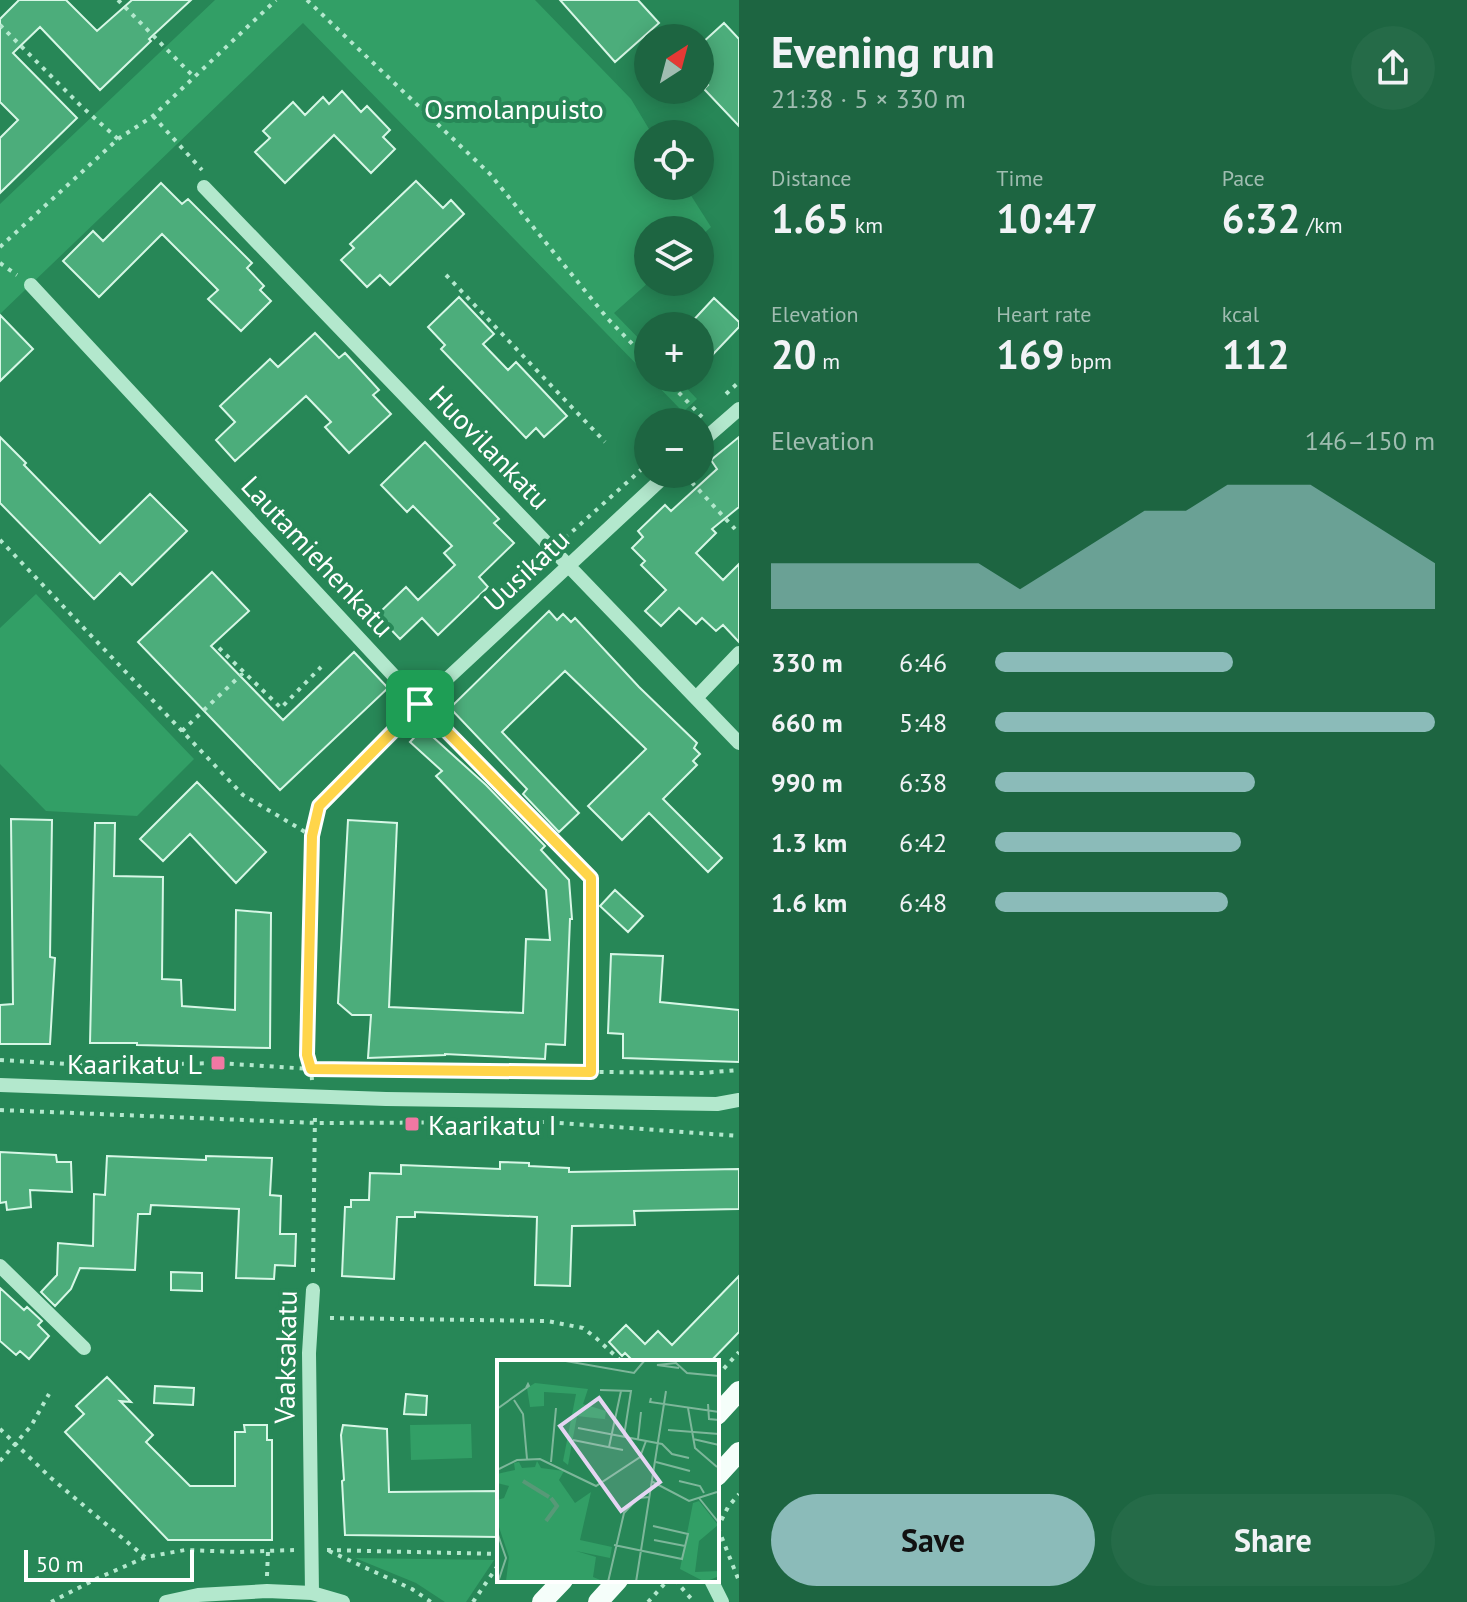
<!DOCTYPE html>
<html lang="en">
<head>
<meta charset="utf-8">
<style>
  :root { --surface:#1d6541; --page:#256b48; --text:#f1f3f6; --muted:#a0bdb1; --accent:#8bbbb9 }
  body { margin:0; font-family:"PT Sans",sans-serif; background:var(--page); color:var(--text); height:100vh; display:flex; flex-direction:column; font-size:30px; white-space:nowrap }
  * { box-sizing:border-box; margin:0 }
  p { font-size:26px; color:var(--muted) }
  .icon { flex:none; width:44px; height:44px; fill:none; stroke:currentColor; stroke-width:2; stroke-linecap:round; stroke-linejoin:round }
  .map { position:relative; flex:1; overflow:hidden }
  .sheet { display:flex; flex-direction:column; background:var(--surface); width:728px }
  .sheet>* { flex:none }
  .needle { width:52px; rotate:36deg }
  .controls { position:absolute; left:634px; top:24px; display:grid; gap:16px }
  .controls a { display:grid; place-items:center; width:80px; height:80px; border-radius:50%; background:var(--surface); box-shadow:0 4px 20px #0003; font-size:40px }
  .scale { position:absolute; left:24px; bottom:20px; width:170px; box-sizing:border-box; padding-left:8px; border:4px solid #fff; border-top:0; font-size:22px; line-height:28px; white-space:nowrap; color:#fff; -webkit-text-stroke:6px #278757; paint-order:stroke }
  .pin { position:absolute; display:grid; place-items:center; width:68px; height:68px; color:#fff; margin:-34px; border-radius:16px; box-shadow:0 4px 12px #0006 }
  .round { display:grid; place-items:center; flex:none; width:84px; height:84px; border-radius:42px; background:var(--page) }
  .head { display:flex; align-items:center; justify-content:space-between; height:136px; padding:0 32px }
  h1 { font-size:44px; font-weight:700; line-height:60px }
  .stats { display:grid; grid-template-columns:repeat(3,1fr); gap:12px; height:136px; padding:8px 32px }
  .stats div { display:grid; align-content:center }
  .stats b { font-size:40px; font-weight:700 }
  .stats small { font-size:22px; font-weight:400 }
  .stats p { font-size:22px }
  .chart { height:224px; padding:16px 32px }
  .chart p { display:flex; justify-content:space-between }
  .chart svg { width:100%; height:144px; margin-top:8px; fill:var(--accent); opacity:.7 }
  .cta { display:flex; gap:16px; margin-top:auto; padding:16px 32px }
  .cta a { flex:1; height:92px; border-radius:48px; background:var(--accent); color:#111; font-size:32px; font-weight:700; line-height:92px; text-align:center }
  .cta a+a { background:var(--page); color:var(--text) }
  ul { padding:0 32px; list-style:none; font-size:26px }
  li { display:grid; grid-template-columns:128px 96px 1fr; align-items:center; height:60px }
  li i { height:20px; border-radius:10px; background:var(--accent) }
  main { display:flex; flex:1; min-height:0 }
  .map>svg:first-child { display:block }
  .green { fill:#329f66 }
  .building { fill:#4cad7b; stroke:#d7f7e6; stroke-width:2 }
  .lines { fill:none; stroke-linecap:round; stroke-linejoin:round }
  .path { stroke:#b3e8cd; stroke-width:4; stroke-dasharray:4 6; stroke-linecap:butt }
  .minor { stroke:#b3e8cd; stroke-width:14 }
  .major { stroke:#f5fefa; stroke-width:20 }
  .route-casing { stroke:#fff; stroke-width:16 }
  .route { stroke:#ffd54a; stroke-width:10 }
  .poi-dot { fill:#f178a3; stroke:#278757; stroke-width:3 }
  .labels { text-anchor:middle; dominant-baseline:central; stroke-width:8; stroke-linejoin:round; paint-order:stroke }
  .park-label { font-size:28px; fill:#fff; stroke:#278757 }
  .street-label { font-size:28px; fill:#fff; stroke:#278757 }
  .poi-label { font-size:28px; fill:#fff; stroke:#278757; text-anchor:end }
  .inset-river { fill:none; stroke:#579977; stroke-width:4 }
  .inset-road { fill:none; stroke:#7db79a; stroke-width:2 }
  .view { fill:#e5d5f2; fill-opacity:0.15; stroke:#e5d5f2; stroke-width:4 }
  .inset-edge { fill:none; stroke:#fff; stroke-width:4 }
</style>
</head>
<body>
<main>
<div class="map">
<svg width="739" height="1602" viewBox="0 0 739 1602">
  <rect width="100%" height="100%" fill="#278757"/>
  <path class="green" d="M215,0H535L631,99L652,134H648V186H685L711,227L700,237V230H648L649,282L614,313L648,348V376L303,23L0,314V204Z
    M650,378H677L697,399L683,412Z
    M36,594L194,759L137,816L46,811L0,764V628Z
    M471,1424L472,1458L411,1460L410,1425Z
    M355,1558L494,1560L466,1602H445L416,1583Z"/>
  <path class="building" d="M19,0H66L97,31L132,0H191L149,39L151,41L100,90L40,27L13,53L77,118L0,193V138L18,120L0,102V19Z
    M560,0H638L659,23L615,62Z
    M724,23L739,39V126L704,89L708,85L700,77V73L710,64L701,56L708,50L702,43Z
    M342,91L361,112L367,106L390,130L383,137L395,149L371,173L334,135L285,183L255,152L270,138L263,131L293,102L305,115L323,97L329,104Z
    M416,181L443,208L451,200L464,214L390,285L380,275L367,287L341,260L354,248L350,244Z
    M161,183L182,204L188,199L252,263L247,268L264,286L260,290L271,301L241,331L208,299L218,290L162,234L99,297L63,261L93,231L103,241Z
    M459,297L494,334L483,344L508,370L516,362L567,416L544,437L536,428L526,438L441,349L445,345L428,327Z
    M714,298L739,322V327L700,368V326H688Z
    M0,315L33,349L0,381Z
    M315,333L339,358L345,353L379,390L373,395L391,414L349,453L325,427L331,422L306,396L235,461L216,440L235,422L220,406L270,359L278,367Z
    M0,437L26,463L24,465L100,543L150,494L187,531L132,585L120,573L94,599L0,503Z
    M739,437V507L712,529L716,533L696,553L723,580L739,564V642L723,625L716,631L702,618L696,624L679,608L661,626L645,611L666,590L641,565L645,561L632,548L643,537L638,531L665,505L671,511L717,469L711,460Z
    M425,442L499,519L494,523L514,543L479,577L488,587L438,635L422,618L400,639L377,615L406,587L418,600L455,565L444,553L452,546L413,506L407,512L381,485Z
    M212,572L249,611L211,646L283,720L354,652L388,688L280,790L138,642Z
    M549,611L557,620L563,614L571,622L575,618L639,687L697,743L694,748L700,754L693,761L697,765L663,799L722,858L708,872L649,813L622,840L588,806L646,749L565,671L502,732L579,813L559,832L523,794L527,789L450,708Z
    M423,728L486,785L545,846L541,850L569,880L572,919H570L565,1045L546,1044L545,1059L445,1054V1055L368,1058L371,1015H352L338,1003L348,820L397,823L389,1007L523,1013L526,939L550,940L546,890L436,776L442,771L410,742Z
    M197,782L266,852L236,883L190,834L163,861L140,839Z
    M11,819L52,820L50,957L55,958L50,1044H0V1005L13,1004Z
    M95,823H115L114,876L163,877L162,979L181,980L182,1006L235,1010L236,910L271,913L270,1048L137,1045V1043H90Z
    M615,890L643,916L628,932L600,906Z
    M611,954L663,956L660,1002L739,1010V1062L623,1058V1034L608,1033Z
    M0,1152L56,1155L57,1162H71L72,1192L30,1190L31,1207L7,1210L6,1202L0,1203Z
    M107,1156L206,1160V1156L272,1158L270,1195L281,1196L280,1234H296L295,1266L275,1265L274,1279L236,1278L239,1209L151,1205L150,1214H138L135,1270L80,1268L71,1289L55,1306L41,1292L57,1275L58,1243L93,1246L94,1194L105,1195Z
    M500,1162L529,1163V1166L569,1168V1172L739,1169V1209L634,1211L635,1225L572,1226L570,1286L535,1285L537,1217L415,1212V1217H397L394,1279L342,1276L345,1207H351V1200H369L370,1173L401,1174V1165L500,1169Z
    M171,1272L202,1273V1291L171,1290Z
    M739,1276V1332L710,1362H628L631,1359L625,1353L622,1356L609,1342L626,1325L645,1344L658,1331L672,1345Z
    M0,1288L24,1310L27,1307L42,1321L38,1325L49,1336L29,1359L20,1351L16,1355L0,1341Z
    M107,1377L131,1402L120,1401L153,1435L146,1442L190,1486H235V1432H245L244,1425H267V1440H272V1540H168L65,1432L84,1414L76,1406Z
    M155,1386L194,1388L193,1405L154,1403Z
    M406,1394L427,1396L426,1415L404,1414Z
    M343,1425L387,1429L389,1492L499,1491V1537L345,1535L342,1481L344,1480L341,1435Z"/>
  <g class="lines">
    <path class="path" d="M118,0L194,77
      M307,0L490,174L608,319L648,360
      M0,25L81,106L118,139
      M153,116L202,170
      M0,247L118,139L153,116L276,0
      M0,263L17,275
      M446,275L605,442
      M665,378L702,417
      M726,394L739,382
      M685,475L735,529
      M565,538L642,469
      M0,540L243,795L312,836
      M219,648L281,708L321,667
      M182,731L244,672
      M583,870L591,878V1072
      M0,1060L100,1066L218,1063L311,1069L702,1073L739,1070
      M312,1080L311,1069L307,1055L312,836L319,806L409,716
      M0,1110L317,1123L546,1122L739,1136
      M313,1272L315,1113
      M330,1318L547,1321L583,1328L596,1338L622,1362
      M717,1376L739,1352
      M0,1429L51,1478L145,1557
      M0,1461L31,1426L49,1394
      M718,1528L739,1581
      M717,1529L728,1507L739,1494
      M327,1550L499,1554
      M329,1551L412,1589L431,1602
      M267,1576L268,1551
      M675,1580L694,1602
      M51,1602L98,1578L146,1557L185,1550L238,1552L294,1550
      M473,1602L499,1564
      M648,1602L668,1580"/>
    <path class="minor" d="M204,187L739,743
      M31,285L420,704L571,858
      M700,443L739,409
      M696,698L739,653
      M420,704L667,474
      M0,1085L386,1099L717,1104L739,1100
      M0,1266L84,1348
      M711,1580L722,1602
      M312,1593L309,1353L313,1290
      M166,1602L198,1595L267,1591L312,1593L343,1602"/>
    <path class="major" d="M717,1415L739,1391
      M717,1476L739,1452
      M542,1602L563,1580
      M598,1602L618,1580"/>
  </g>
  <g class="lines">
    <g class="route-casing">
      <path id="route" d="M420,704L591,878V1072L311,1069L307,1055L312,836L319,806Z"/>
    </g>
    <use href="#route" class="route"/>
  </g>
  <g class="poi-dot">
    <rect x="210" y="1055" width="16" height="16" rx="4"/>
    <rect x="404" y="1116" width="16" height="16" rx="4"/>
  </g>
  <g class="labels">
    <g class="park-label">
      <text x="514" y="108">Osmolanpuisto</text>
    </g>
    <g class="street-label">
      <text transform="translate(490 447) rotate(46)">Huovilankatu</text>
      <text transform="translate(318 556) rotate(47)">Lautamiehenkatu</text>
      <text transform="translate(526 570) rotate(-43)">Uusikatu</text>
      <text transform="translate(285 1357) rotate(-89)">Vaaksakatu</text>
    </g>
    <g class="poi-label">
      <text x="202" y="1063">Kaarikatu L</text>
      <text x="428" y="1124" text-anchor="start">Kaarikatu I</text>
    </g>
  </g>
  <g transform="translate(497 1360)">
    <rect width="222" height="222" fill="#278757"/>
    <path d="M38,23L91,29L86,44L109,51L108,59L115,60L80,56L71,105L66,101L79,34L47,32V46L33,47L30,28ZM40,101L44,108L67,111L62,120L78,143L94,132L83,180L115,187L113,198L79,191L99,197L96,217L108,222L9,221L12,197L0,161V140L7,138L12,126L0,123V114L18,110L17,103L22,102L25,108L38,107ZM202,141L221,165L202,181L198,212L222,211V216L208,222L183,209L196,143Z" fill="#329f66"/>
    <path class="inset-river" d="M26,121L52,137M49,161L60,146L54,138"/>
    <path class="inset-road" d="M63,0L137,13L148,0M182,8L160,5L179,3L190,13L222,16M103,30L134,31L127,76M154,38L153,42L222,52M17,40L26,54L30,99M211,44L212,59L222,60M191,48L198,88L220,107M0,49L32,26L31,24L29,28M81,68L165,84L175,94L192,98M171,70L222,74M141,79L144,52M196,79L222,85M76,80L126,90M112,87L124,31M54,102L59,48M159,102L193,111M0,110L20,100L43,99L99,126L143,97L149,81M154,121L192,141L220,132M182,121L203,126L207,133M202,138L222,163M0,172L9,198L1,222M157,180L188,186M117,185L185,199L191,174L156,166M111,222L127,153L141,138L153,137M139,222L169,31"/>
    <path class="view" d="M102,38L163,122L124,151L63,66Z"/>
    <rect width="222" height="222" class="inset-edge"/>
  </g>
</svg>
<div class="controls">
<a><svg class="needle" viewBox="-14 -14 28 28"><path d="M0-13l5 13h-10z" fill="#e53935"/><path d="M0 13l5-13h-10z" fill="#a0bdb1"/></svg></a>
<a><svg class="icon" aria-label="locate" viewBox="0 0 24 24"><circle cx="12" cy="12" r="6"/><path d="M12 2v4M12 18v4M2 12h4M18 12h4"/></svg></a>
<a><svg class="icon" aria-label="layers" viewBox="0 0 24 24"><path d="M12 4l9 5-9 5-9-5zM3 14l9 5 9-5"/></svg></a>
<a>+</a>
<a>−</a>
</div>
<div class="scale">50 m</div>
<div class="pin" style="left:420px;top:704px;background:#1e9e55"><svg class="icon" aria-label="arrive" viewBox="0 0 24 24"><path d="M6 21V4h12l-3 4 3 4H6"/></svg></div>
</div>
<section class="sheet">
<div class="head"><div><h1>Evening run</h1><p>21:38 · 5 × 330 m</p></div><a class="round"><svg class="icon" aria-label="share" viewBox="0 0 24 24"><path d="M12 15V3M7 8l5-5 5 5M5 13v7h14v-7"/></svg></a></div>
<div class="stats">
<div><p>Distance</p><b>1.65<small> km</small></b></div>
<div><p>Time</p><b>10:47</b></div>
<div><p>Pace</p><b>6:32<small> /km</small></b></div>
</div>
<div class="stats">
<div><p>Elevation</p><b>20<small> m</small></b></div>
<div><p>Heart rate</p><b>169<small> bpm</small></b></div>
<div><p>kcal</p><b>112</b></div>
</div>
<div class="chart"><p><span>Elevation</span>146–150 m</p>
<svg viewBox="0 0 160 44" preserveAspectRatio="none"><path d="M0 44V30L10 30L20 30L30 30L40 30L50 30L60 38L70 30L80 22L90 14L100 14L110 6L120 6L130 6L140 14L150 22L160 30V44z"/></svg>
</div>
<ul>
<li><b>330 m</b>6:46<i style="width:54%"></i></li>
<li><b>660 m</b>5:48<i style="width:100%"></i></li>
<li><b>990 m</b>6:38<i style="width:59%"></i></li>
<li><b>1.3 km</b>6:42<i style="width:56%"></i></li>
<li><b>1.6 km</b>6:48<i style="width:53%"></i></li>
</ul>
<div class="cta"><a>Save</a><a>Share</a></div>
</section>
</main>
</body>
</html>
